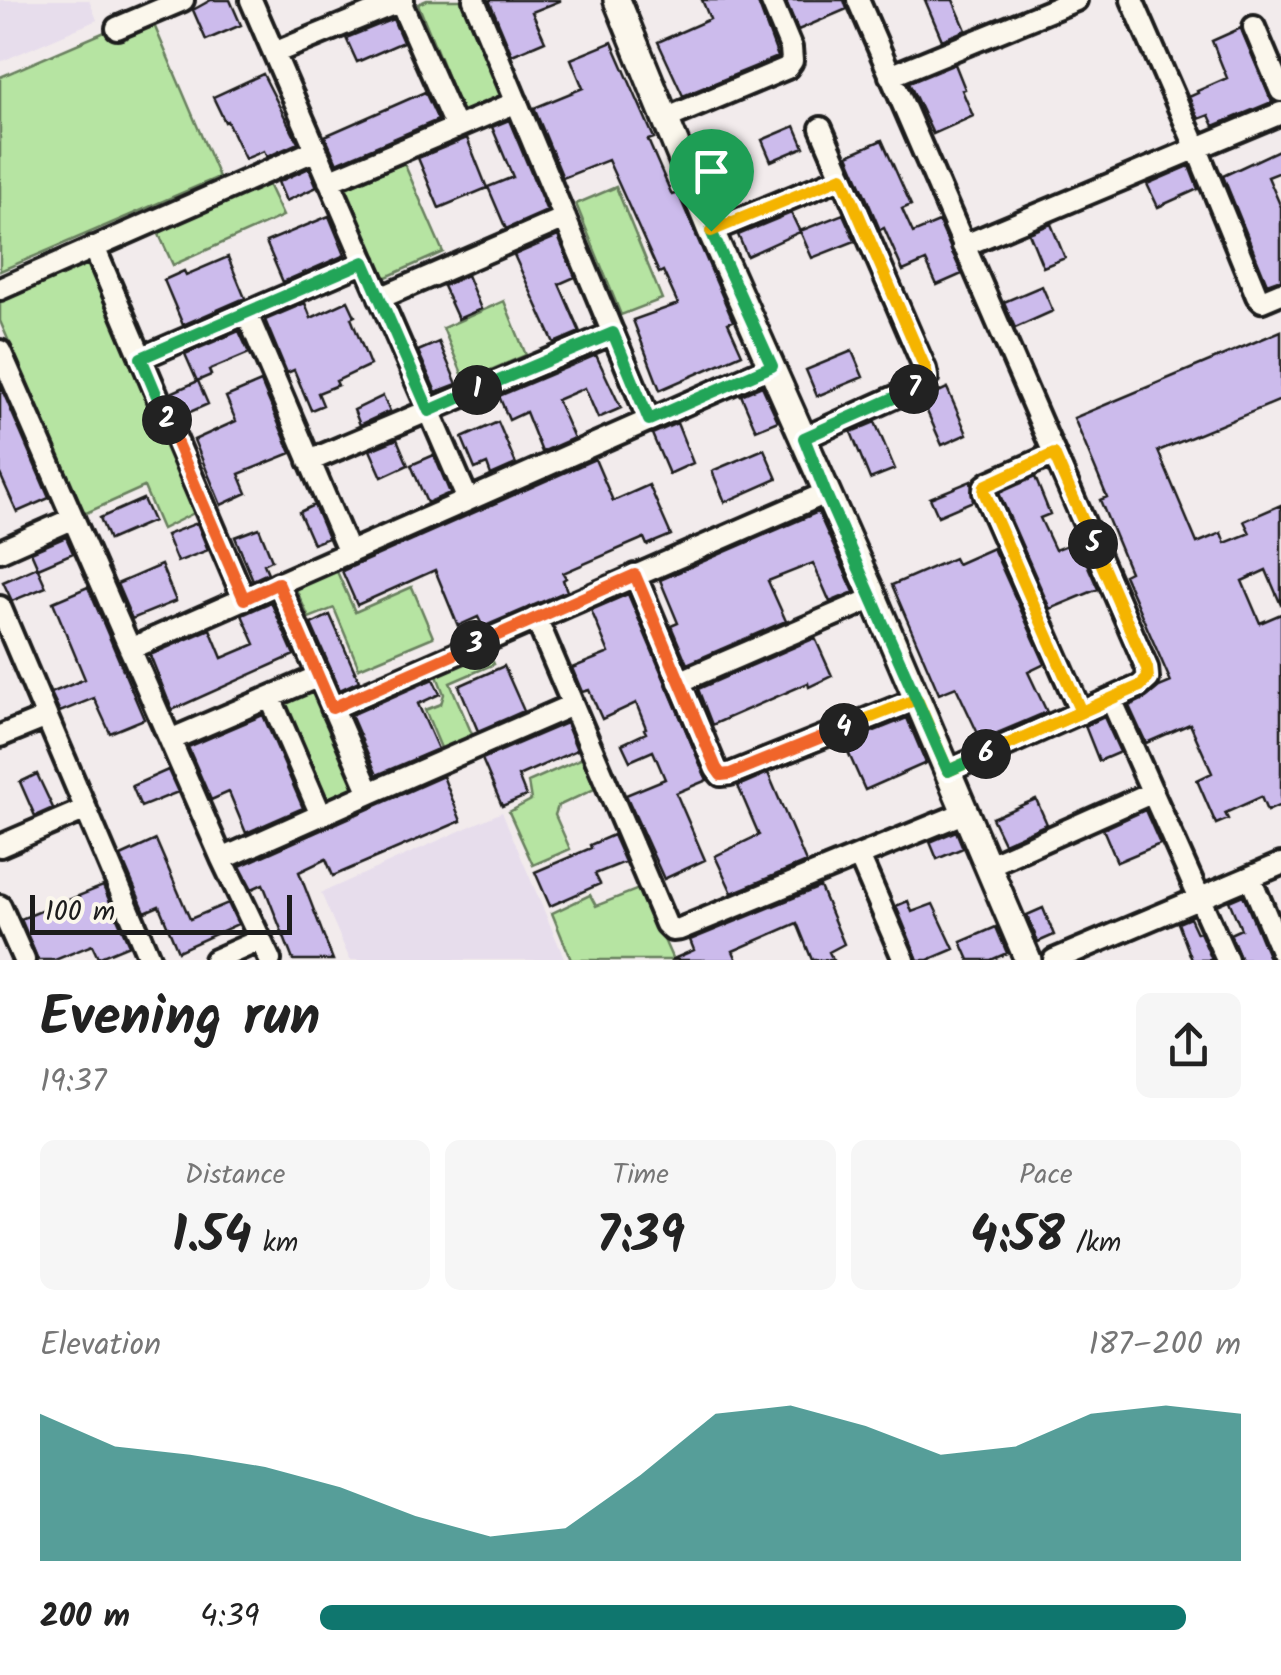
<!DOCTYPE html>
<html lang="en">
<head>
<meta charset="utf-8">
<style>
  :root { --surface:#fff; --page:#f6f6f6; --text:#222; --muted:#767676; --accent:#0f766e }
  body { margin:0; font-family:Kalam,sans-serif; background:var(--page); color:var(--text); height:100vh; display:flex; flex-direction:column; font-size:38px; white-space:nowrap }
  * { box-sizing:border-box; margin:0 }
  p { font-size:32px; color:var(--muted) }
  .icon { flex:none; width:55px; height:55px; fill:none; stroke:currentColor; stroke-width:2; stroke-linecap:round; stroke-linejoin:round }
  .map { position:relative; height:960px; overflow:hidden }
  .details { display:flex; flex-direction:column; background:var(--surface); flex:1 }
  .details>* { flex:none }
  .scale { position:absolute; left:30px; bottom:25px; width:262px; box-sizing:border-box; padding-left:10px; border:5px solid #1c1c1c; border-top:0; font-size:28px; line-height:35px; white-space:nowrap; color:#1c1c1c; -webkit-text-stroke:8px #fbf7ec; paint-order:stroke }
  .pin { position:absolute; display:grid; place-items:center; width:85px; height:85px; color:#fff; margin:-102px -42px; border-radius:50% 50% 50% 0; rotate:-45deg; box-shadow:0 0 10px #0007 }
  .pin .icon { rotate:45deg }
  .km { position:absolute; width:50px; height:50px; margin:-25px; border-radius:50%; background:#222; color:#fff; font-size:28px; line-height:50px; text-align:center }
  .round { display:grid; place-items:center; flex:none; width:105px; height:105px; border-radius:15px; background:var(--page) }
  .overview { display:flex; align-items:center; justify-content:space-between; height:170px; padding:0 40px }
  h1 { font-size:55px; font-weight:800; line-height:75px }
  .figures { display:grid; grid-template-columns:repeat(3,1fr); gap:15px; height:170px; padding:10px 40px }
  .figures div { display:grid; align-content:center; border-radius:15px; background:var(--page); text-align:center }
  .figures b { font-size:50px; font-weight:800 }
  .figures small { font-size:28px; font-weight:400 }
  .figures p { font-size:28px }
  .chart { height:280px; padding:20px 40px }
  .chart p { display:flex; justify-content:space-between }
  .chart svg { width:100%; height:180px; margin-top:10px; fill:var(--accent); opacity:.7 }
  ul { padding:0 40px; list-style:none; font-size:32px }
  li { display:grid; grid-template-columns:160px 120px 1fr; align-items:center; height:75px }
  li i { height:25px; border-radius:12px; background:var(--accent) }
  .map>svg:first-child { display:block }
  .built { fill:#e7ddec }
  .green { fill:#b6e4a2; stroke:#69805f; stroke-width:2.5 }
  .building { fill:#ccbbec; stroke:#1c1c1c; stroke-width:2.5 }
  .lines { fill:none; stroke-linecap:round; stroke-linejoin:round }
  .minor-casing { stroke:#1c1c1c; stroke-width:28 }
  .tertiary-casing { stroke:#1c1c1c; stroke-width:32 }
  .minor { stroke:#fbf7ec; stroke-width:20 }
  .tertiary { stroke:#fbf7ec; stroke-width:25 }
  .split-1-casing { stroke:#fff; stroke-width:20 }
  .split-2-casing { stroke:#fff; stroke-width:20 }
  .split-3-casing { stroke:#fff; stroke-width:20 }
  .split-4-casing { stroke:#fff; stroke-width:20 }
  .split-5-casing { stroke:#fff; stroke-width:20 }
  .split-6-casing { stroke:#fff; stroke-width:20 }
  .split-7-casing { stroke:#fff; stroke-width:20 }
  .split-8-casing { stroke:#fff; stroke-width:20 }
  .split-1 { stroke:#22a559; stroke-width:12 }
  .split-2 { stroke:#22a559; stroke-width:12 }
  .split-3 { stroke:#f0652b; stroke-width:12 }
  .split-4 { stroke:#f0652b; stroke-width:12 }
  .split-5 { stroke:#f5b400; stroke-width:12 }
  .split-6 { stroke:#f5b400; stroke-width:12 }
  .split-7 { stroke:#22a559; stroke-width:12 }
  .split-8 { stroke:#f5b400; stroke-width:12 }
</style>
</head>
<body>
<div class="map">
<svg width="1281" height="960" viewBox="0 0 1281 960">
  <rect width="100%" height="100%" fill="#f2ebec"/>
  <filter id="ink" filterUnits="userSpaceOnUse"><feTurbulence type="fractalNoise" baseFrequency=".01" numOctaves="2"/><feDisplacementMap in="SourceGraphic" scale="20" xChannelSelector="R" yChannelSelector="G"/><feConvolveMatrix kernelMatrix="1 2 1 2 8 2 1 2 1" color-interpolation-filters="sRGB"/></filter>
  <g filter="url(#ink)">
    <path class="built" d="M0,0H89L97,20L0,62Z
      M502,812L565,960H350L321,893Z"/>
    <path class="green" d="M427,0H463L504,98L463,115L418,4Z
      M149,13L219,177L0,271V77Z
      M404,163L443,252L384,278L345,188Z
      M267,182L283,216L173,265L158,232Z
      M616,187L662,299L621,315L576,204Z
      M90,257L196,512L162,529L144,487L84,514L0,321V298Z
      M504,301L526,355L465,381L443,328Z
      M331,558L355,612L412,587L433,637L359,668L334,608L309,618L290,576Z
      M480,632L494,664L450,683L475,741L444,755L425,710L441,704L444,694L429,655Z
      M310,676L358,786L324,801L276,690Z
      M585,757L599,787L558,806L555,815L570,849L533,865L509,812L531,800L528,782Z
      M641,888L673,960H571L552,913L590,895L596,906Z"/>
    <path class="building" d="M211,0H230L241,25L206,40L193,10Z
      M489,0H560V1L532,12L545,41L512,55Z
      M702,0H757L778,57L683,96L658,42L710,19Z
      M790,0H844L847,9L798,30L786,1Z
      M925,0H953L966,30L942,40Z
      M393,19L403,42L357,62L346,38Z
      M1241,28L1272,102L1214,126L1209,115L1199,119L1189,97L1198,93L1197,91L1227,78L1212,41Z
      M612,42L654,138L648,140L672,195L678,193L733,321L728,323L742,354L660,390L633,320L678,304L663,271L659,273L608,160L563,178L534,108L583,88L571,59Z
      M955,64L965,89L962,90L973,116L933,134L909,83Z
      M263,74L298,143L267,157L264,151L245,159L227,121L225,122L213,97Z
      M425,92L438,120L337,163L325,136Z
      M509,120L547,211L506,229L488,187L513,177L492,127Z
      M795,126L804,147L771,161L762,140Z
      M467,138L487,188L439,208L418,158Z
      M882,140L911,205L902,209L913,233L939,222L962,274L937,285L926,261L903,271L884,228L880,230L848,155Z
      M1281,149V172L1268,177L1281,207V279L1267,284L1223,176Z
      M1189,166L1198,189L1158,207L1147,184Z
      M309,168L317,187L286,201L278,182Z
      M791,213L800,232L747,256L738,235Z
      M843,214L855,241L812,258L800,231Z
      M329,216L345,255L283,282L266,242Z
      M1051,224L1065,258L1043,267L1029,233Z
      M558,236L575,277L559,284L580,332L554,343L514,255Z
      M228,257L245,298L183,325L164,280L184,271L186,275Z
      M467,275L481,309L458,319L443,286Z
      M1042,286L1053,311L1015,328L1004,302Z
      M348,301L355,316L351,318L370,365L336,381L338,385L318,393L323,405L311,410L294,370L287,373L265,320L305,303L311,318Z
      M239,331L249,353L209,370L211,375L197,381L185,354Z
      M1281,331V400L1158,451L1197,543L1221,533L1225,543L1250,533L1244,521L1281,505V605L1266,570L1242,581L1260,623L1281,614V805L1267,811L1261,797L1225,813L1228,819L1216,824L1197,780L1212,773L1190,724L1146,743L1129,706L1146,698L1159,687L1171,682L1124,575L1130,572L1100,500L1107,497L1074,418Z
      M439,342L457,384L436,392L418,351Z
      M852,351L863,377L817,396L806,370Z
      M596,355L621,408L598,418L585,388L557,400L574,438L542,452L526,412L509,420L499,396Z
      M198,381L208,404L181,416L171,393Z
      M261,382L291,453L239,474L247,493L221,505L194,440L236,421L226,397Z
      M0,385L49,498L17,512L0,474Z
      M762,386L778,421L756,430L741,395Z
      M947,388L967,434L942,445L922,400Z
      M383,396L390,411L360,425L354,410Z
      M498,422L516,464L491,475L487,464L475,469L462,438Z
      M875,422L895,469L870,479L851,432Z
      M677,423L693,463L669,474L652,434Z
      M397,439L408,465L382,477L370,450Z
      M764,449L777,479L725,502L712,471Z
      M434,455L450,493L427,503L411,465Z
      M595,459L613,501L649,485L671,535L647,545L644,538L563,573L566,578L563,580L567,591L483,627L478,617L458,626L435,570L357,605L342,571Z
      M1035,477L1050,514L1040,518L1055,550L1077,541L1098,589L1050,609L999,493Z
      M971,481L973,501L938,516L930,498Z
      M143,499L153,521L109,540L100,518Z
      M314,505L328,538L313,544L299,512Z
      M818,512L854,592L830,602L813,563L768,581L786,621L687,664L671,626L678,623L660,580Z
      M197,523L208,550L177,562L166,535Z
      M259,528L272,560L264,564L268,573L253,580L235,537Z
      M66,537L73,553L38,568L31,552Z
      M993,548L1045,664L1028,672L1047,712L981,740L956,687L939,694L892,585L954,558L957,564Z
      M161,565L176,601L132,619L117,584Z
      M37,567L46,587L12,601L3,582Z
      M88,587L144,719L110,733L94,698L60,712L51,693L85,679L53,602Z
      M628,594L707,780L676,793L705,860L664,879L626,795L665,779L653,751L630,761L622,744L646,733L644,729L646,728L636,703L602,719L589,690L582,692L572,668L609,653L591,610Z
      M271,602L294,655L172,710L150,655L210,629L222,658L255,644L242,615Z
      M330,615L359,681L340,690L311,624Z
      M815,638L832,676L809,687L808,683L712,725L698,689Z
      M504,666L524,711L478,731L459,686Z
      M433,679L440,694L418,704L438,749L377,775L351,715Z
      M263,715L303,808L246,833L229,792L211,800L188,747Z
      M1104,717L1120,752L1099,761L1085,726Z
      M907,718L926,763L865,790L844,743Z
      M566,723L577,750L518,776L526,796L502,806L482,759Z
      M168,770L178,792L141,807L132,786Z
      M768,773L806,862L732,893L715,856L759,835L738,786Z
      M37,774L53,808L35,816L20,782Z
      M443,776L461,821L333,876L326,859L299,872L333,960H293L263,884L252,889L240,866Z
      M1036,799L1047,824L1004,843L992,818Z
      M1145,810L1160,844L1117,862L1103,829Z
      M956,831L963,848L937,859L930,842Z
      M613,835L625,862L595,874L600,884L550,906L535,872L591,848L590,845Z
      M156,840L190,919L228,903L238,924L178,951L159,906L145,912L121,856Z
      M103,886L129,945L98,958L92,945L55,960H38L21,919Z
      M820,887L844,944L829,952L833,960H812L797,923L733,951L737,960H671L694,950L690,940Z
      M1243,895L1268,956L1271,960H1241L1230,934L1241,929L1229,901Z
      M908,901L912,912L933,904L954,949L928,960H918L896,906Z
      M1043,908L1054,935L1038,942L1027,915Z
      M1190,918L1197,933L1200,932L1212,960H1192L1178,923Z
      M996,927L1007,953L991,960H969L961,942Z"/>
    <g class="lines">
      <g class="minor-casing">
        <path id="minor" d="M251,0L468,500
          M474,0L649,420
          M858,0L1147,668L1148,679L1140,686L948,771
          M1132,0L1197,149L1257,296L1262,301L1281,293
          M400,1L456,128
          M1254,27L1281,91
          M117,28L183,0
          M274,53L403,0
          M890,76L1076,0
          M665,119L787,68L792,61L791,48L771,0
          M329,181L517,102
          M711,231L842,177
          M963,246L1281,113
          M94,247L244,599
          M0,289L316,150
          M380,298L565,218
          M247,314L349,553
          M0,351L222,859L270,960
          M141,358L365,262
          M804,438L919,386L927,378L925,369L821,128
          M1054,454L990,482L985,486L984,492L1081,713
          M309,461L613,333
          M0,551L72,519
          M635,575L716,769L721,775L730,774L917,699
          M0,607L150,960
          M536,618L666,924L672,930L680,929L966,812
          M130,649L772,366
          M679,682L874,598
          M270,697L321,815
          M1111,699L1227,960
          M332,708L826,493
          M0,736L47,717
          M170,740L319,676
          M370,793L572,705
          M0,846L86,809
          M859,856L904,960
          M222,859L370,793L278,583
          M989,865L1153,792
          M1250,877L1281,951
          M0,906L24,960
          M215,960L260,940
          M1054,960L1281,864"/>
      </g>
      <g class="tertiary-casing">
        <path id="tertiary" d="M617,0L711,231L874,598L1028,960"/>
      </g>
      <use href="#minor" class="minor"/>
      <use href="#tertiary" class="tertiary"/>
    </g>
  </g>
  <g class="lines" filter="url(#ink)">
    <g class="split-1-casing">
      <path id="split-1" d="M477,390L613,333L649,420L772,366L711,231"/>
    </g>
    <g class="split-2-casing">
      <path id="split-2" d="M167,420L141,358L364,262L429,411L477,390"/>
    </g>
    <g class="split-3-casing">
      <path id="split-3" d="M167,420L244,599L278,583L332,708L475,645"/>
    </g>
    <g class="split-4-casing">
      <path id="split-4" d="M475,645L635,575L716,768L721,775L730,774L844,728"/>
    </g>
    <g class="split-5-casing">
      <path id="split-5" d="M844,728L917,699L948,771L1140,686L1148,678L1147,668L1093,544"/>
    </g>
    <g class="split-6-casing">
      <path id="split-6" d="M986,754L1081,712L984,492L985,486L1054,454L1093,544"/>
    </g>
    <g class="split-7-casing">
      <path id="split-7" d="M914,389L804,438L826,494L948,771L986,754"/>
    </g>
    <g class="split-8-casing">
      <path id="split-8" d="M711,231L842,177L926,370L927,378L924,383L914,389"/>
    </g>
    <use href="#split-1" class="split-1"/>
    <use href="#split-2" class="split-2"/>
    <use href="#split-3" class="split-3"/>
    <use href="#split-4" class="split-4"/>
    <use href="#split-5" class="split-5"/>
    <use href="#split-6" class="split-6"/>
    <use href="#split-7" class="split-7"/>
    <use href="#split-8" class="split-8"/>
  </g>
</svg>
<div class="scale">100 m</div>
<div class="pin" style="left:711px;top:231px;background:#1e9e55"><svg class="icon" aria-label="arrive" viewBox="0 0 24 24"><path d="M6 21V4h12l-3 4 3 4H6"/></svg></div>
<b class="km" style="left:477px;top:390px">1</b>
<b class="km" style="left:167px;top:420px">2</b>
<b class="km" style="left:475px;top:645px">3</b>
<b class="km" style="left:844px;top:728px">4</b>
<b class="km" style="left:1093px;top:544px">5</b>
<b class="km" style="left:986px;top:754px">6</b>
<b class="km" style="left:914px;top:389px">7</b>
</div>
<section class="details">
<div class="overview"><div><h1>Evening run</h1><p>19:37</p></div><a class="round"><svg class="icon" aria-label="share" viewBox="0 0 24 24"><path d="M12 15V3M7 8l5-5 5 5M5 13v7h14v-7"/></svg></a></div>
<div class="figures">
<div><p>Distance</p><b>1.54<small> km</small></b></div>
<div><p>Time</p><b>7:39</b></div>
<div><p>Pace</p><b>4:58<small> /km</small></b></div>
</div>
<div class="chart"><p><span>Elevation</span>187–200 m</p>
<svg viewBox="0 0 160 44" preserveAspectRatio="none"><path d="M0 44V8L10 16L20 18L30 21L40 26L50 33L60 38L70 36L80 23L90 8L100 6L110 11L120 18L130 16L140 8L150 6L160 8V44z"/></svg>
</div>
<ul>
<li><b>200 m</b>4:39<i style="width:94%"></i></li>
</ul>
</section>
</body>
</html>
